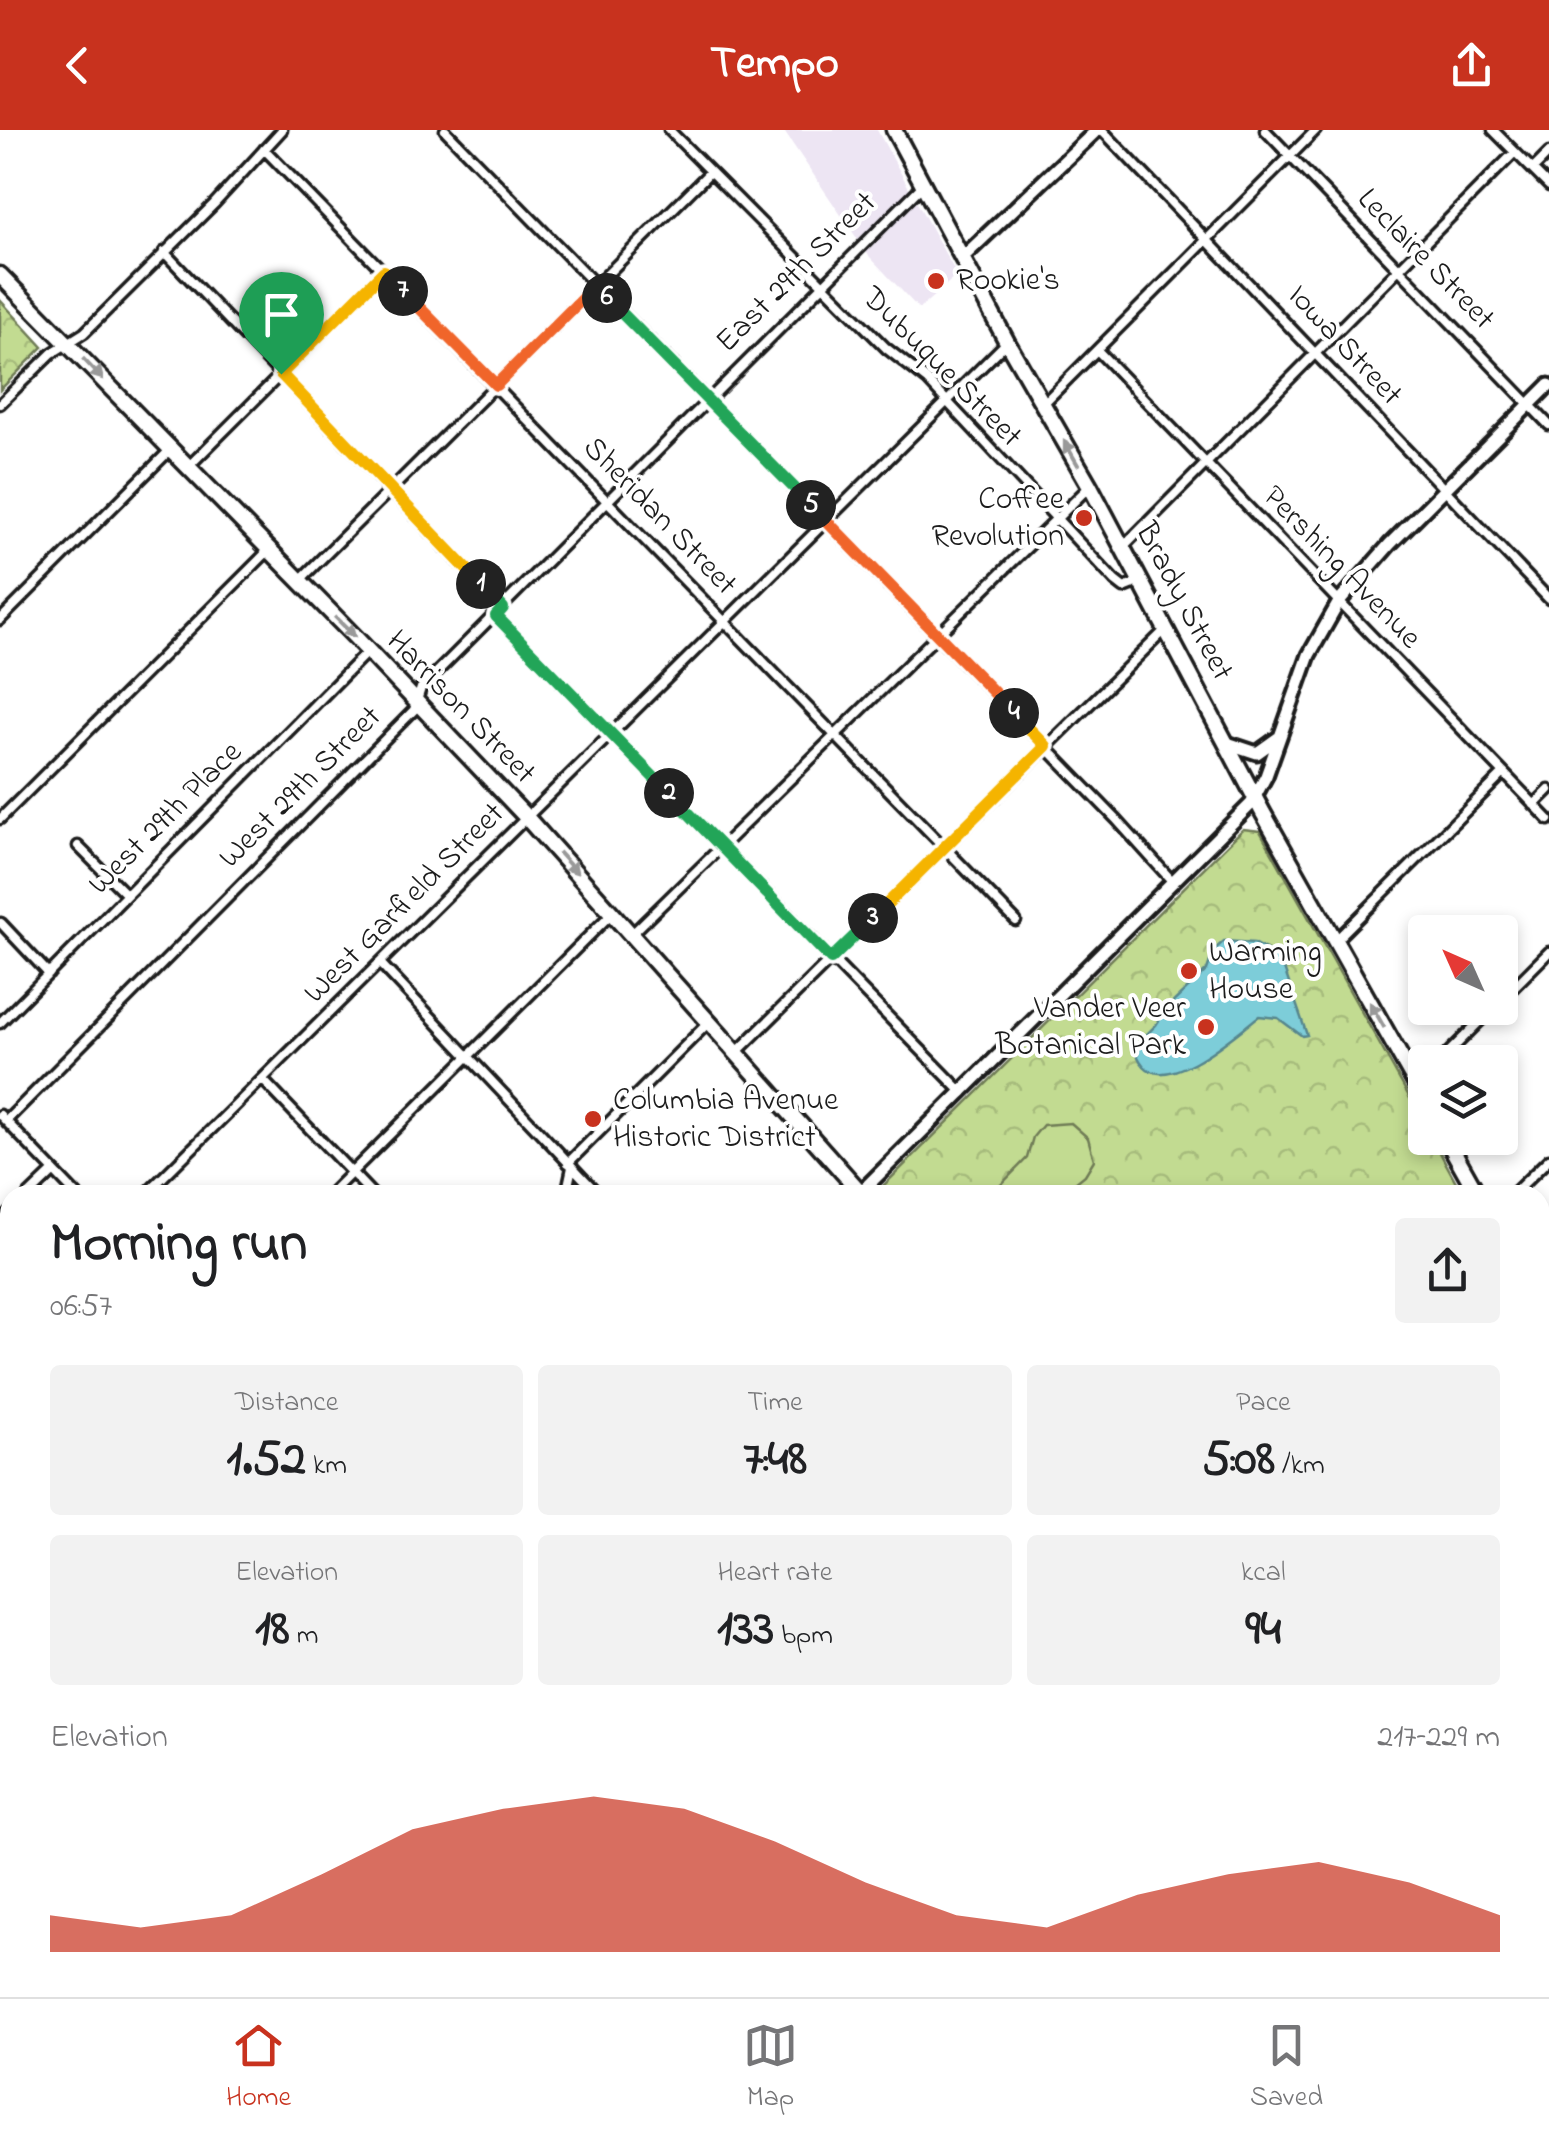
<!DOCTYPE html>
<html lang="en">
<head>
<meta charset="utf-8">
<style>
  :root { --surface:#fff; --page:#f2f2f2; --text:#202124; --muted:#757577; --line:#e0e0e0; --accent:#c8321e }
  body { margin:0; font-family:"Indie Flower",sans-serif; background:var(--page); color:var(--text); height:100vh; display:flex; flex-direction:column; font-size:38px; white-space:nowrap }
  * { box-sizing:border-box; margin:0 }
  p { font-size:32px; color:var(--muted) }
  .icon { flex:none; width:55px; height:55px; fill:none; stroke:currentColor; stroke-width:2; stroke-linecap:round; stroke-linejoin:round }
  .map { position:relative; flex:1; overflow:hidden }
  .sheet { position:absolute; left:0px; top:1055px; width:1550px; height:812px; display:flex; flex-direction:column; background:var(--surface); border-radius:30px 30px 0 0; box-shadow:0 5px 15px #0003 }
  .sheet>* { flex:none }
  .needle { width:65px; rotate:315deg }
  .fabs { position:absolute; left:1408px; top:785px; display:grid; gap:20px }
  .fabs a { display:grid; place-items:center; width:110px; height:110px; border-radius:10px; background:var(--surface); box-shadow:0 5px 15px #0003; font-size:50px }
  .pin { position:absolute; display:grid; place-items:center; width:85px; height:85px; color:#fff; margin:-102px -42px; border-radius:50% 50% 50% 0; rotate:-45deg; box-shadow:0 0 10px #0007 }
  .pin .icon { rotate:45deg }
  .km { position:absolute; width:50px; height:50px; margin:-25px; border-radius:50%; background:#222; color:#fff; font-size:28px; line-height:50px; text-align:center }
  .round { display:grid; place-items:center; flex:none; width:105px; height:105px; border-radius:10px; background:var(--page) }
  .summary { display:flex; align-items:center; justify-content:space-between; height:170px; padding:0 50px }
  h1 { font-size:55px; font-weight:800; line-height:75px }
  .metrics { display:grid; grid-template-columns:repeat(3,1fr); gap:15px; height:170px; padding:10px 50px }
  .metrics div { display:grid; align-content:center; border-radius:10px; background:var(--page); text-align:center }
  .metrics b { font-size:50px; font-weight:800 }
  .metrics small { font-size:28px; font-weight:400 }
  .metrics p { font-size:28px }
  .chart { height:280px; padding:20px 50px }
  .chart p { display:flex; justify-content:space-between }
  .chart svg { width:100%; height:180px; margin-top:10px; fill:var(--accent); opacity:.7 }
  header { display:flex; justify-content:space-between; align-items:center; height:130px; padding:0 50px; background:var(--accent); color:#fff; font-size:45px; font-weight:800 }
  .dock { display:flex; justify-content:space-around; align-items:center; height:140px; border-top:2px solid var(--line); background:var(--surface); font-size:28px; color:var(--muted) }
  .dock a { display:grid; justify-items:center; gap:5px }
  .dock .on { color:var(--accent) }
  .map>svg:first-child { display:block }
  .built { fill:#ede5f3 }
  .park { fill:url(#park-crowns); stroke:#6f7c56; stroke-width:2.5 }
  .garden { fill:#c2db91; stroke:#6f7c56; stroke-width:2.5 }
  .water { fill:#7dcdd9; stroke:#56868d; stroke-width:2.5 }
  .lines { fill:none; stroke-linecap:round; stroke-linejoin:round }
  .stream { stroke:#56868d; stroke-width:2.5 }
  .street-casing { stroke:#1c1c1c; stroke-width:15 }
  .secondary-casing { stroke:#1c1c1c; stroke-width:19 }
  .highway-casing { stroke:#1c1c1c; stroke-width:21 }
  .street { stroke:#fff; stroke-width:8 }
  .secondary { stroke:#fff; stroke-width:11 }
  .highway { stroke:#fff; stroke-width:14 }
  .oneway { fill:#999 }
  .split-1-casing { stroke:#fff; stroke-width:20 }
  .split-2-casing { stroke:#fff; stroke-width:20 }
  .split-3-casing { stroke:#fff; stroke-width:20 }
  .split-4-casing { stroke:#fff; stroke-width:20 }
  .split-5-casing { stroke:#fff; stroke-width:20 }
  .split-6-casing { stroke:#fff; stroke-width:20 }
  .split-7-casing { stroke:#fff; stroke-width:20 }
  .split-8-casing { stroke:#fff; stroke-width:20 }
  .split-1 { stroke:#f5b400; stroke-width:12 }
  .split-2 { stroke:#22a559; stroke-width:12 }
  .split-3 { stroke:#22a559; stroke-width:12 }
  .split-4 { stroke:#f5b400; stroke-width:12 }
  .split-5 { stroke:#f0652b; stroke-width:12 }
  .split-6 { stroke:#22a559; stroke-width:12 }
  .split-7 { stroke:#f0652b; stroke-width:12 }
  .split-8 { stroke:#f5b400; stroke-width:12 }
  .poi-dot { fill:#c8321e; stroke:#fff; stroke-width:4 }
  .labels { text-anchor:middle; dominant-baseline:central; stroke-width:8; stroke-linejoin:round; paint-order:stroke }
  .street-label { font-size:32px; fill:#1c1c1c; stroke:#fff }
  .poi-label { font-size:32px; fill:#1c1c1c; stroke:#fff; text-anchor:start }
</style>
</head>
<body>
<header><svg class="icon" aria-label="back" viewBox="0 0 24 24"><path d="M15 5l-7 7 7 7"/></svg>Tempo<svg class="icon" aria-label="share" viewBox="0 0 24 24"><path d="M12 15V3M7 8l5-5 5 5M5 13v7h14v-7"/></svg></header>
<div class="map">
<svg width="1549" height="1867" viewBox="0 0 1549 1867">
  <defs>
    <pattern id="park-crowns" width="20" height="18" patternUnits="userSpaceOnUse" patternTransform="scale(2.5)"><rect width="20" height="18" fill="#c2db91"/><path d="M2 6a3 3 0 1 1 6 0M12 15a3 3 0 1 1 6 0" fill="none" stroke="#a6bb7c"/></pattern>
  </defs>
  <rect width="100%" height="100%" fill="#fff"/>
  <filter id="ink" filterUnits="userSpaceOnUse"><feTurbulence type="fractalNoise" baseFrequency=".01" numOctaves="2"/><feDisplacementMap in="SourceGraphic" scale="20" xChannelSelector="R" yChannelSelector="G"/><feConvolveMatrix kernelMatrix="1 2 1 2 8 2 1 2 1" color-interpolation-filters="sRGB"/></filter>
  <g filter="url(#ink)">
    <path class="built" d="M783,0H877L957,145L919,179L869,126Z
      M10,1094V1426L0,1436V1104Z
      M1540,1816L1549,1824V1867H909L918,1858H1540Z"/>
    <path class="park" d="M0,170L43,217L0,260Z
      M1243,699L1260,701L1425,995V1008H1432L1463,1065H874Z"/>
    <path class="garden" d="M1071,993L1088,1008L1094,1030L1085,1045L1075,1053L1081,1058L1077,1065H991L1027,1028L1033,1007L1043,995Z"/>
    <path class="water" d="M1224,811L1254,813L1280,827L1307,905L1302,906L1278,888L1259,886C1238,902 1169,964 1144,936C1138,929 1136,924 1136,915L1156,895L1167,878L1207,840L1214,820Z"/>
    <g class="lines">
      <path class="stream" d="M0,1637L10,1650"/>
      <g class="street-casing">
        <path id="street" d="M445,0L1117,690L1173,752
          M669,0L886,218L927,250L1115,451L1124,458L1139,452
          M1102,0L1549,469
          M1265,0L1549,295
          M1493,0L1549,56
          M264,19L1016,791
          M1533,39L1549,23
          M164,122L503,478
          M1097,220L1549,690
          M0,274L52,223L84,203L214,74L282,0
          M1043,274L1316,0
          M189,336L384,141
          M1121,419L1515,22
          M299,451L710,42
          M496,486L963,963
          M0,490L171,319
          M1534,675L1549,660
          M0,689L269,420
          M78,716L126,764
          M1,793L49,844
          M632,804L1090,356
          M1334,812L1504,643
          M381,834L599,1065
          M1500,871L1549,822
          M0,893L368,521
          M737,922L1165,500
          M1439,932L1493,878
          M263,950L373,1065
          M0,985L77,1065
          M6,991L414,580L421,558L924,54
          M568,1033L710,891
          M29,1065L54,1041
          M145,1065L1007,212
          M329,1065L613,782
          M566,1065L572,1037
          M1512,1065L1549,1029
          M0,1093L10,1083
          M1540,1493L1549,1484
          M1540,1766L1549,1757
          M111,1858L121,1867
          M315,1858L325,1867
          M695,1858L699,1867
          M501,1867L521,1858
          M1439,1867L1449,1858"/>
      </g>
      <g class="secondary-casing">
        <path id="secondary" d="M962,128L1097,0
          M1227,613L1257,623L1278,608
          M858,1065L1251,674L1266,646L1309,525L1339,472L1390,414L1549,255
          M1540,1208L1549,1200
          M1540,1506L1549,1515
          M58,1867L68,1858
          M892,1867L902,1858"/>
      </g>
      <g class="highway-casing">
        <path id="highway" d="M894,0L1007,212L1090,356L1263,683L1425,970
          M0,145L356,508L527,688L863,1065
          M1446,1008L1478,1065
          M1540,1177L1549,1193
          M1540,1800L1549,1809"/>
      </g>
      <use href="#street" class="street"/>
      <use href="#secondary" class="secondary"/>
      <use href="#highway" class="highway"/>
    </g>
    <defs><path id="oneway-solid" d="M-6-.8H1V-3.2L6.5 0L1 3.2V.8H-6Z" transform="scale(2.5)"/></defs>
    <g class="oneway">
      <use href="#oneway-solid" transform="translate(93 239) rotate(46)"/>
      <use href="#oneway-solid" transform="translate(1071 323) rotate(-120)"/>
      <use href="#oneway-solid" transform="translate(345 497) rotate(45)"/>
      <use href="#oneway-solid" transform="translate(568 733) rotate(48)"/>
      <use href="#oneway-solid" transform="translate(1377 885) rotate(-120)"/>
    </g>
  </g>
  <g class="lines" filter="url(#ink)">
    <g class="split-1-casing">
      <path id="split-1" d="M281,244L481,454"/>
    </g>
    <g class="split-2-casing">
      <path id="split-2" d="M481,454L503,478L496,486L669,663"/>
    </g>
    <g class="split-3-casing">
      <path id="split-3" d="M669,663L831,829L873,788"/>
    </g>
    <g class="split-4-casing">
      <path id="split-4" d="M873,788L1046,616L1014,583"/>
    </g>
    <g class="split-5-casing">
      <path id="split-5" d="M811,375L1014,583"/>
    </g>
    <g class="split-6-casing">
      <path id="split-6" d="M607,168L811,375"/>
    </g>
    <g class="split-7-casing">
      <path id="split-7" d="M403,161L496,255L595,156L607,168"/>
    </g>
    <g class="split-8-casing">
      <path id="split-8" d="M281,244L384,141L403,161"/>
    </g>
    <use href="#split-1" class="split-1"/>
    <use href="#split-2" class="split-2"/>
    <use href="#split-3" class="split-3"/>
    <use href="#split-4" class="split-4"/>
    <use href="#split-5" class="split-5"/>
    <use href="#split-6" class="split-6"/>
    <use href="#split-7" class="split-7"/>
    <use href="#split-8" class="split-8"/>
  </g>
  <g class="poi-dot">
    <circle cx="936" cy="151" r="10"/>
    <circle cx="1084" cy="388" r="10"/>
    <circle cx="1189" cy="841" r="10"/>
    <circle cx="1206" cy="897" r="10"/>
    <circle cx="593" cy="989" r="10"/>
  </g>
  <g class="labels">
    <g class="street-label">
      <text transform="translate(1425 130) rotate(46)">Leclaire Street</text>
      <text transform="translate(797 143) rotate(-45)">East 29th Street</text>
      <text transform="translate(1344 216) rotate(47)">Iowa Street</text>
      <text transform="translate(941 238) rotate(45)">Dubuque Street</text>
      <text transform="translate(659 387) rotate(46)">Sheridan Street</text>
      <text transform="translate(1341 438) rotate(46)">Pershing Avenue</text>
      <text transform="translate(1183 472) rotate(62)">Brady Street</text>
      <text transform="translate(460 578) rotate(46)">Harrison Street</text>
      <text transform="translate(301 658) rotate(-45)">West 29th Street</text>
      <text transform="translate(166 689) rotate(-45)">West 29th Place</text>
      <text transform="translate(405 774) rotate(-45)">West Garfield Street</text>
    </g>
    <g class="poi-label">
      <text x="956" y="151">Rookie's</text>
      <text x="1064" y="370" text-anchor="end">Coffee<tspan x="1064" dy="37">Revolution</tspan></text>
      <text x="1209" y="823">Warming<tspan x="1209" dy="37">House</tspan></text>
      <text x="1186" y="879" text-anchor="end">Vander Veer<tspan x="1186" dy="37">Botanical Park</tspan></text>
      <text x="613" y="971">Columbia Avenue<tspan x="613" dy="37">Historic District</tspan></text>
    </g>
  </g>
</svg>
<div class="fabs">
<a><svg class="needle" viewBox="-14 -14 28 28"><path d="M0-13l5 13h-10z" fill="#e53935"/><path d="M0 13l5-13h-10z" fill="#757577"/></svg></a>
<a><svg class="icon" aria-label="layers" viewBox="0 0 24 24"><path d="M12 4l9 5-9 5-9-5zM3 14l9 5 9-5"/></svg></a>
</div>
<div class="pin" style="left:281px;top:244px;background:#1e9e55"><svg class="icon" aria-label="arrive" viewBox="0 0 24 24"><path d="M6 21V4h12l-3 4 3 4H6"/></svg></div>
<b class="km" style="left:481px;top:454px">1</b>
<b class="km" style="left:669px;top:663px">2</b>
<b class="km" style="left:873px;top:788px">3</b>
<b class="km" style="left:1014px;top:583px">4</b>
<b class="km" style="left:811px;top:375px">5</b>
<b class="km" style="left:607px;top:168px">6</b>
<b class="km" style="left:403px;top:161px">7</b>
<section class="sheet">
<div class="summary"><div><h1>Morning run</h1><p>06:57</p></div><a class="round"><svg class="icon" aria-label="share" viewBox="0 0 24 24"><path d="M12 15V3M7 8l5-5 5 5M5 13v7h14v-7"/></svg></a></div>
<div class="metrics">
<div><p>Distance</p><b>1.52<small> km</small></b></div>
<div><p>Time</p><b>7:48</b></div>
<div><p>Pace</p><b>5:08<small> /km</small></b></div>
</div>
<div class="metrics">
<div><p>Elevation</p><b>18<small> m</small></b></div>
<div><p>Heart rate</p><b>133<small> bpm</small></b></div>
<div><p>kcal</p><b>94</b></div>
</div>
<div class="chart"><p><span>Elevation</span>217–229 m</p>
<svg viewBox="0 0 160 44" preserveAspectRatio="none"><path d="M0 44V35L10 38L20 35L30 25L40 14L50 9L60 6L70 9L80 17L90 27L100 35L110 38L120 30L130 25L140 22L150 27L160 35V44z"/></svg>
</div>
</section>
</div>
<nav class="dock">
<a class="on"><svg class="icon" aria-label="home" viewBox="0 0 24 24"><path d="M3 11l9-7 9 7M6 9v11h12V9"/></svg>Home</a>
<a><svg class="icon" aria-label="map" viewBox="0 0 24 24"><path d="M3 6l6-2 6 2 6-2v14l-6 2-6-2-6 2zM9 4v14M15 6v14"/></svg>Map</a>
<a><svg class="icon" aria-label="saved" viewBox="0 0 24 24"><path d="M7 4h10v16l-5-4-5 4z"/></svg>Saved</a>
</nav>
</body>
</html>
